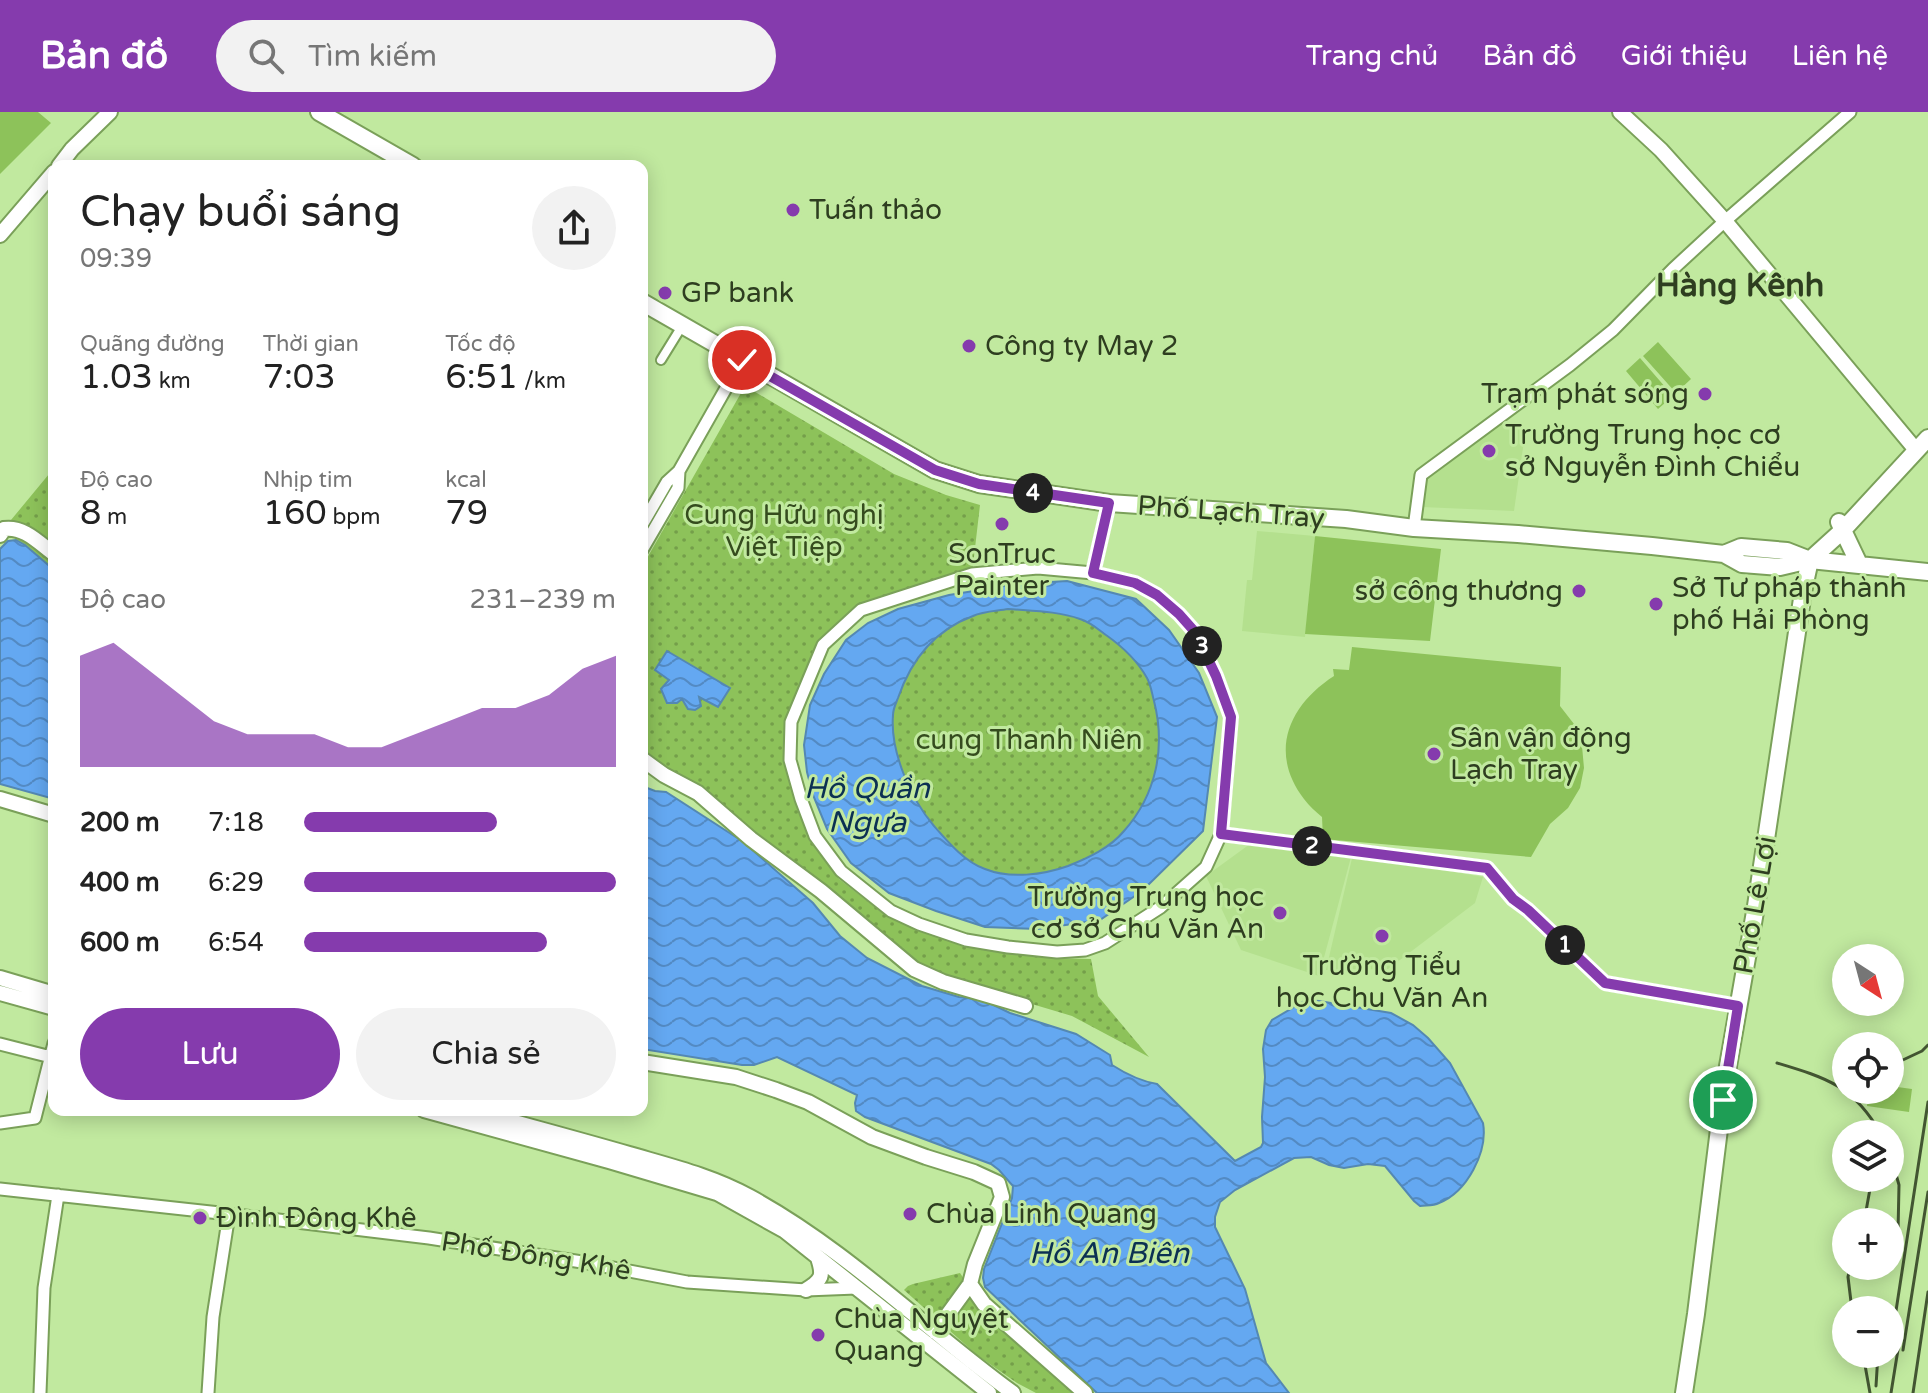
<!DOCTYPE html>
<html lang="vi">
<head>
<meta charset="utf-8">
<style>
  :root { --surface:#fff; --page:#f2f2f2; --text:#222; --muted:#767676; --accent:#853bad }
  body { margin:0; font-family:"Varela Round",sans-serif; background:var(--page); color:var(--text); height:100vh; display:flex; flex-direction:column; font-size:30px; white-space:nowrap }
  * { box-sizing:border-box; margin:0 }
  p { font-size:26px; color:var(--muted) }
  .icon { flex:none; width:44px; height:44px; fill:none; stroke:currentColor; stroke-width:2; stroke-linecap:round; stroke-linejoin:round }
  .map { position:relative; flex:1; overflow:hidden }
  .side { position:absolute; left:48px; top:48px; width:600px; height:956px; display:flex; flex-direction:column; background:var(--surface); border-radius:16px; box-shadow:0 4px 20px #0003 }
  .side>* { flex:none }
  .needle { width:52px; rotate:144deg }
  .tools { position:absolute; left:1832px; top:832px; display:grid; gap:16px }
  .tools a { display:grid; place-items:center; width:72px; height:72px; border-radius:50%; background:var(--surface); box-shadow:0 4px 20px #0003; font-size:40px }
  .pin { position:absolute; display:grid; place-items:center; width:68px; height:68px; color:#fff; margin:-34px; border:4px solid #fff; border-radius:50%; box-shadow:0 2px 8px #0007 }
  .km { position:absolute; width:40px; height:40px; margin:-20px; border-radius:50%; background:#222; color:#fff; font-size:22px; line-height:40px; text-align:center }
  .round { display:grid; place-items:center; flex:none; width:84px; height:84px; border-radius:42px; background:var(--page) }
  .head { display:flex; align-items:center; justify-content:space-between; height:136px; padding:0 32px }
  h1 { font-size:44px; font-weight:600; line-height:60px }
  .figures { display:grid; grid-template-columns:repeat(3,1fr); gap:12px; height:136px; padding:8px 32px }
  .figures div { display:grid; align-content:center }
  .figures b { font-size:34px; font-weight:600 }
  .figures small { font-size:22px; font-weight:400 }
  .figures p { font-size:22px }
  .chart { height:224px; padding:16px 32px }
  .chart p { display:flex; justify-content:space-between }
  .chart svg { width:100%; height:144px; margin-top:8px; fill:var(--accent); opacity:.7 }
  .primary-button { display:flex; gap:16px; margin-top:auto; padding:16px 32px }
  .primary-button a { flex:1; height:92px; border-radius:48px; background:var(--accent); color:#fff; font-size:32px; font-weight:600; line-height:92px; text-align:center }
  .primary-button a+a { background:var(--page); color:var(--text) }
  ul { padding:0 32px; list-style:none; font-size:26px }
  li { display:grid; grid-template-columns:128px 96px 1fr; align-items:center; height:60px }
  li i { height:20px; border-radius:10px; background:var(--accent) }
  header { display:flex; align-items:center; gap:48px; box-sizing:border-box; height:112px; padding:0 40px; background:var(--accent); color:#fff }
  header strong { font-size:38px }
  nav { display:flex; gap:44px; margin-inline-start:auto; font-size:28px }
  .search { width:560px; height:72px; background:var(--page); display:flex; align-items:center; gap:20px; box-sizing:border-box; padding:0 28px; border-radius:44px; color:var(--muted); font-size:30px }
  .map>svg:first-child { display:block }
  .built { fill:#b4e08e }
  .green { fill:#8dc25a }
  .park { fill:url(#park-dots) }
  .water { fill:url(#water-waves); stroke:#5488b2; stroke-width:2; fill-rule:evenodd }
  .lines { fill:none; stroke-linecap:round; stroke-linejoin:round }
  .pedestrian-casing { stroke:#7aa059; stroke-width:12 }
  .minor-casing { stroke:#7aa059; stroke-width:15 }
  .tertiary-casing { stroke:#7aa059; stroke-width:18 }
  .secondary-casing { stroke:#7aa059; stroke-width:20 }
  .pedestrian { stroke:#fff; stroke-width:8 }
  .minor { stroke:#fff; stroke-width:11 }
  .tertiary { stroke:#fff; stroke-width:14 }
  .secondary { stroke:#fff; stroke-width:16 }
  .rail { stroke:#435632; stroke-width:3 }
  .route-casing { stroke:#fff; stroke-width:16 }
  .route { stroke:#853bad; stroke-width:10 }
  .poi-dot { fill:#853bad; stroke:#c1e99f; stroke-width:3 }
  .labels { text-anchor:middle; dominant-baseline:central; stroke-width:6; stroke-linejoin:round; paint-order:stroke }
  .poi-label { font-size:28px; fill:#2e3e20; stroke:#c1e99f; text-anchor:start }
  .street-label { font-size:28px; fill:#2e3e20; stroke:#c1e99f }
  .park-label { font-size:28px; fill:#354c1e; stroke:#c1e99f }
  .water-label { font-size:30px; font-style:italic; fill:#0b3053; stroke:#c1e99f }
  .quarter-label { font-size:32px; font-weight:bold; fill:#2e3e20; stroke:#c1e99f }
</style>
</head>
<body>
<header>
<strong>Bản đồ</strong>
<div class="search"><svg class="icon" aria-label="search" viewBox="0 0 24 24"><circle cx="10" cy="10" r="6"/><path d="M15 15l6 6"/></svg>Tìm kiếm</div>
<nav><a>Trang chủ</a><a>Bản đồ</a><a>Giới thiệu</a><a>Liên hệ</a></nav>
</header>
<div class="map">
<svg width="1928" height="1281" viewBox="0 0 1928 1281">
  <defs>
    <pattern id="park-dots" width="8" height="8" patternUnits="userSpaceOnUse" patternTransform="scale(2)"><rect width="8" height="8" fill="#8dc25a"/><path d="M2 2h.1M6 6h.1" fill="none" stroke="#749f4a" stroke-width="1.8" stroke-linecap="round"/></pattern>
    <pattern id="water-waves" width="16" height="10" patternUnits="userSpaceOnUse" patternTransform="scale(2)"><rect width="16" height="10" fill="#64a8f1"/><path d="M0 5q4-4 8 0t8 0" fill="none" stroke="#538ac3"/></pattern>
  </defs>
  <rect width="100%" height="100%" fill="#c1e99f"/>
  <path class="built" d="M1491,312L1526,315L1514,399L1422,395L1424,362Z
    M1257,419L1315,424L1305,525L1242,519L1247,468H1252Z
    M1250,732L1351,745L1319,864L1241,838L1206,764Z
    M1353,742L1483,765L1475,791L1388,857L1326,858Z"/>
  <path class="green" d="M0,0H38L51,11L0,62Z
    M1658,230L1691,267L1676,281L1643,244Z
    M1640,246L1673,284L1658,297L1626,259Z
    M1315,424L1441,437L1430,529L1305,522Z
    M1352,535L1561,555L1560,594L1574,612L1582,634L1584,656L1580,676L1568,696L1550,712L1531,745L1323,727L1322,705C1316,700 1309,694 1304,687C1268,640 1289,593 1334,564L1333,557L1349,558Z
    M1890,974L1912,977L1909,1000L1867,994L1869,978H1890Z"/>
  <path class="park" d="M745,274L894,362L946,383L980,393L972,462L861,491L822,532L786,609L783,643L793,681L807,719L839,767L880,799L917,818L963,834L1004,841L1051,846L1091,847L1098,884L1149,945L1072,904L914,857L642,643V455Z
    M54,356V459L25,433L16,428L11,408Z
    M1008,497C1032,499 1058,499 1080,507C1090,510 1098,517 1106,523C1123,535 1137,548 1148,566C1151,573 1152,582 1154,589C1163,624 1160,664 1142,695C1124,725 1100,742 1068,754C1043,763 1010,767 985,757C965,750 948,730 934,714C911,687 889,640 893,603C893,597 896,591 898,586C911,548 935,518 973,504C983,499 997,499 1008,497Z
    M960,1161L964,1167V1176L984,1202L1079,1281H1036L1017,1271L977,1243L904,1178L908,1174L913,1172Z"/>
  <path class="water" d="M16,428L25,433L54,458V687L0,672V437L8,429Z
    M1067,469L1136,487L1169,518L1199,561L1217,605L1203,719L1142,779L1100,808L1038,817L985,815L936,799L889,781L851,751L827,717L813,683L807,660L804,633L810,593L824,562L846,528L868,511L898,497L949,483L1017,472ZM1008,497C1032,499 1058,499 1080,507C1090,510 1098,517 1106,523C1123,535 1137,548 1147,566C1151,573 1152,582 1154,589C1166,636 1156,683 1124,719C1110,736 1088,746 1068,754C1043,763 1010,767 985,757C965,750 948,730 934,714C911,687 890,640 893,603C893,597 896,591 898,586C911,548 935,518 973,504C983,499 997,499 1008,497Z
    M667,539L730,576L718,595L699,585L701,594L695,598L688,597L682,587L677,591H667L661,577L669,568L655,558Z
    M642,674L655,679L666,680L742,729L813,791L840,824L867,846L922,874L959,885L981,887L1010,901L1076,922L1110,943L1112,953C1126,962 1140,969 1157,972L1235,1049L1261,1035L1263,1031L1262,1005L1265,965L1263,937L1266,918L1272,908L1306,888L1319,889L1391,901L1413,913L1428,926L1450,951L1483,1011C1488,1040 1467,1080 1439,1091C1433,1094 1426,1093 1420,1094L1414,1089L1385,1054L1368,1052L1344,1056L1329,1053L1311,1045L1294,1046L1235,1078L1220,1090L1215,1105V1115L1245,1177L1266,1251L1289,1281H1097L985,1175L983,1166L984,1157L1012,1086L1013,1074L999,1058L991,1052L865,1005L856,999L855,991L857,983L777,945L754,953H742L642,937Z"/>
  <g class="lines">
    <g class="pedestrian-casing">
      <path id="pedestrian" d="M661,248L682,214"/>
    </g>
    <g class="minor-casing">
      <path id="minor" d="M642,413L667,370L679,359L742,248
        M1414,416L1421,363L1570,253L1613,218L1673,157L1725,109L1850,0
        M642,438L678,376L679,359
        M1038,456L1093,461L1135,471L1157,483L1179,502L1195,520L1216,564L1231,605L1221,722L1206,755L1161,795L1105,831L1085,838L1057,840L1008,835L966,828L919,812L891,799L841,759L815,724L801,687L790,648L791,610L823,533L861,498L972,462Z
        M1093,461L1109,391
        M1221,722L1487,756L1513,787L1528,798L1605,871L1738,894
        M0,932L51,945
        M0,1011L35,1006L54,931
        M0,1077L229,1102L429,1126L582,1150L687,1170L806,1178L856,1176
        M40,1281L44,1176L58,1083
        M208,1281L213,1205L229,1102"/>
    </g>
    <g class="tertiary-casing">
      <path id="tertiary" d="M1620,0L1661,38L1725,109L1916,338
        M59,54L72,37L110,0
        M0,123L54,60
        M0,423L4,417C24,414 39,431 54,442
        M642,647L664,663L698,681L751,727L821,779L914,857L943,870L1025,894
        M0,687L54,703
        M0,866L54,882
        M0,881L54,896
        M642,950L736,965L776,978L808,990L872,1025L926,1045L974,1060L998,1071L1002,1085L975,1152L970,1172L935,1220
        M424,998L609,1049L717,1081L785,1119L989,1281
        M471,998C524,1013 577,1027 629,1042C670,1054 712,1064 750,1085C846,1137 925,1217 1013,1281
        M970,1172L984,1192L1085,1281
        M806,1178C822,1168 824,1164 818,1146"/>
    </g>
    <g class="secondary-casing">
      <path id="secondary" d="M319,0L413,54
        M642,190L935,358L979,372L1109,391L1346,407L1414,416L1518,422L1652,434L1724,442L1742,452L1780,455L1810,448L1842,419L1928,326
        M1839,410L1859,452
        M1724,442L1741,435L1787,439L1810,448L1928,460
        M1684,1281L1696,1202L1724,977L1756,794L1803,480L1810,448"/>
    </g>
    <use href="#pedestrian" class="pedestrian"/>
    <use href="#minor" class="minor"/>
    <use href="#tertiary" class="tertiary"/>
    <use href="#secondary" class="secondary"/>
    <path class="rail" d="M1777,951C1827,966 1854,974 1881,1022
      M1890,954L1922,939L1928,933
      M1890,1041L1899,1073L1898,1120
      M1864,1110L1872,1066
      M1850,1154L1848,1165L1852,1198
      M1890,1238L1928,990
      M1903,1238L1928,1080
      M1863,1242L1870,1281
      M1876,1274L1878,1242
      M1891,1281L1900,1225
      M1913,1281L1928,1180"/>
  </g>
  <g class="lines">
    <g class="route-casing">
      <path id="route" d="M742,248L935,358L979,372L1109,391L1093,461L1135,471L1157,483L1179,502L1195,520L1216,564L1231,605L1221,722L1487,756L1513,787L1528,798L1605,871L1738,894L1723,988"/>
    </g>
    <use href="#route" class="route"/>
  </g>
  <g class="poi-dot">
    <circle cx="793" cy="98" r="8"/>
    <circle cx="665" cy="181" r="8"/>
    <circle cx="969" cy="234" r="8"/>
    <circle cx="1705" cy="282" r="8"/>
    <circle cx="1489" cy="339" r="8"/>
    <circle cx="1002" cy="412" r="8"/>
    <circle cx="1579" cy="479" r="8"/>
    <circle cx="1656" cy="492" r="8"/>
    <circle cx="1434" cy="642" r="8"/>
    <circle cx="1280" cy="801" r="8"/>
    <circle cx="1382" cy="824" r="8"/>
    <circle cx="910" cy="1102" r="8"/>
    <circle cx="200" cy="1106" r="8"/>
    <circle cx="818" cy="1223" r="8"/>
  </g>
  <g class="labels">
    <g class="poi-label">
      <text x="809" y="98">Tuấn thảo</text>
      <text x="681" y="181">GP bank</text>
      <text x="985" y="234">Công ty May 2</text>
      <text x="1689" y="282" text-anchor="end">Trạm phát sóng</text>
      <text x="1505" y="323">Trường Trung học cơ<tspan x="1505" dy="32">sở Nguyễn Đình Chiểu</tspan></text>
      <text x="1002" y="442" text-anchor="middle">SonTruc<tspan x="1002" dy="32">Painter</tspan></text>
      <text x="1672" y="476">Sở Tư pháp thành<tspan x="1672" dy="32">phố Hải Phòng</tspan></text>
      <text x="1563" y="479" text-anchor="end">sở công thương</text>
      <text x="1450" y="626">Sân vận động<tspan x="1450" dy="32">Lạch Tray</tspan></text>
      <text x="1264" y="785" text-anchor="end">Trường Trung học<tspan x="1264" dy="32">cơ sở Chu Văn An</tspan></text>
      <text x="1382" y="854" text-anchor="middle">Trường Tiểu<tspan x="1382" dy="32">học Chu Văn An</tspan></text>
      <text x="926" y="1102">Chùa Linh Quang</text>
      <text x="216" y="1106">Đình Đông Khê</text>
      <text x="834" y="1207">Chùa Nguyệt<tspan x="834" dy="32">Quang</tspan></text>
    </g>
    <g class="street-label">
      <text transform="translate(1231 400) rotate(4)">Phố Lạch Tray</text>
      <text transform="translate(1755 793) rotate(-80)">Phố Lê Lợi</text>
      <text transform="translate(536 1144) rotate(9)">Phố Đông Khê</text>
    </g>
    <g class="park-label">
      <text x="784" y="403">Cung Hữu nghị<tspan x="784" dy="32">Việt Tiệp</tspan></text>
      <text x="1029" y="628">cung Thanh Niên</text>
    </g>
    <g class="water-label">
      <text x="867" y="676">Hồ Quần<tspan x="867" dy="34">Ngựa</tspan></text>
      <text x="1109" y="1141">Hồ An Biên</text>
    </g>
    <g class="quarter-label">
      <text x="1740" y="174">Hàng Kênh</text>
    </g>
  </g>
</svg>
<div class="tools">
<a><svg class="needle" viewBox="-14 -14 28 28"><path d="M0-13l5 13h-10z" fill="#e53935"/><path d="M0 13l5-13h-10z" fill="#767676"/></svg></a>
<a><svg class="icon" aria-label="locate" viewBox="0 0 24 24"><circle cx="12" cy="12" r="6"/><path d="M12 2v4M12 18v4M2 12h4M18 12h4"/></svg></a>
<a><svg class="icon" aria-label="layers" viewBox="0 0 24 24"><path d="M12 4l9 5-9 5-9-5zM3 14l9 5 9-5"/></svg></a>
<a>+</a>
<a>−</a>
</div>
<div class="pin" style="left:1723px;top:988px;background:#1e9e55"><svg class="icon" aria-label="arrive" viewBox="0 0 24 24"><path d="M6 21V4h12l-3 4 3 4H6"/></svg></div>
<div class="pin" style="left:742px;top:248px;background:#d93025"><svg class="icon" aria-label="check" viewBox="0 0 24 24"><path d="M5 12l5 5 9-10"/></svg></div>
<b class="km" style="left:1565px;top:833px">1</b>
<b class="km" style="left:1312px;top:734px">2</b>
<b class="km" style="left:1202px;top:534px">3</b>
<b class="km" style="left:1033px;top:381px">4</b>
<section class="side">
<div class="head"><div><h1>Chạy buổi sáng</h1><p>09:39</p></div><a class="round"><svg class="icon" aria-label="share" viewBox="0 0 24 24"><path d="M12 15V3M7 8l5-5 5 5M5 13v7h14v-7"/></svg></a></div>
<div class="figures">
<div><p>Quãng đường</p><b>1.03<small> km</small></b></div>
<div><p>Thời gian</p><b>7:03</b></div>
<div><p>Tốc độ</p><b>6:51<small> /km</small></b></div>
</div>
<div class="figures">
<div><p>Độ cao</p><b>8<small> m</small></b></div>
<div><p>Nhịp tim</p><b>160<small> bpm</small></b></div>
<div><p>kcal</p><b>79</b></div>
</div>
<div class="chart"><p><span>Độ cao</span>231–239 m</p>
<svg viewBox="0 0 160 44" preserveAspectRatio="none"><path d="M0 44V10L10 6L20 14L30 22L40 30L50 34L60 34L70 34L80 38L90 38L100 34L110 30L120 26L130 26L140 22L150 14L160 10V44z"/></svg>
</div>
<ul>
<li><b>200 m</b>7:18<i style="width:62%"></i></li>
<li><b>400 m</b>6:29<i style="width:100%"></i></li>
<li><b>600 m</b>6:54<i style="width:78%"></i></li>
</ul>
<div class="primary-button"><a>Lưu</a><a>Chia sẻ</a></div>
</section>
</div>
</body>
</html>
